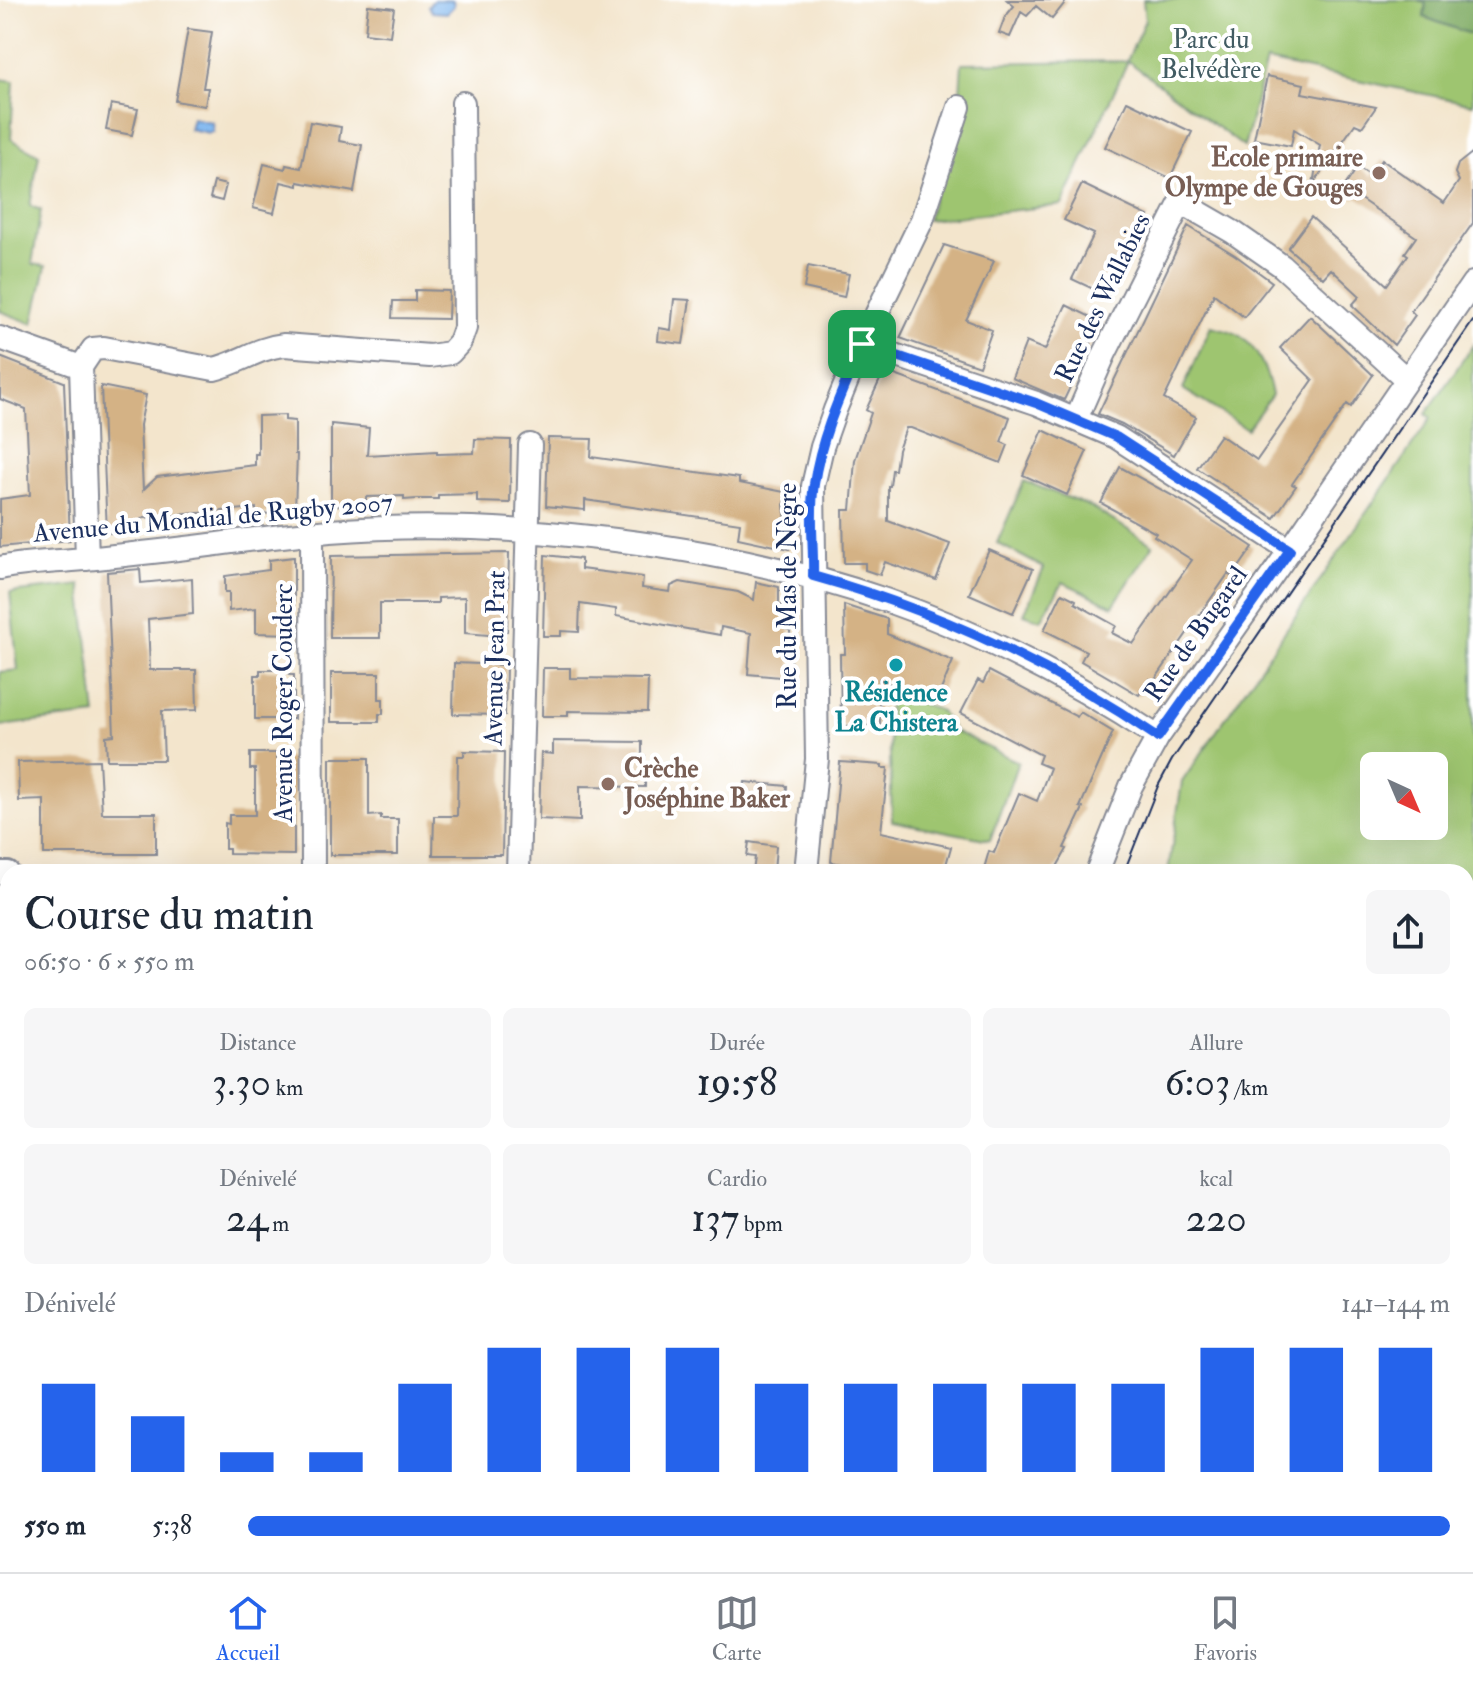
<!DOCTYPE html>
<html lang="fr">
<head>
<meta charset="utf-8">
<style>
  :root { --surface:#fff; --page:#f6f6f7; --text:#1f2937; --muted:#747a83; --line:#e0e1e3; --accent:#2563eb }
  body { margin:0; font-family:"IM FELL Double Pica",serif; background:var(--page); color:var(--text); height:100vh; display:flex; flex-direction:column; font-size:30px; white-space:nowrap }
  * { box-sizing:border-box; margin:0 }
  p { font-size:26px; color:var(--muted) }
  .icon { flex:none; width:44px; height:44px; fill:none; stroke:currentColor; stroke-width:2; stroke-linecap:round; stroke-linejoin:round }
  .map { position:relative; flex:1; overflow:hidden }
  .panel { position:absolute; left:0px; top:864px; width:1474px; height:708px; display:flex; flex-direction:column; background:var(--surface); border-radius:24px 24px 0 0; box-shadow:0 8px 32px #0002 }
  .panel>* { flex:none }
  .needle { width:52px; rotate:136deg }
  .tools { position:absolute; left:1360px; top:752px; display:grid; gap:16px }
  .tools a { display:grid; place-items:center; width:88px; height:88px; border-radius:12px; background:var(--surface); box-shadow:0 8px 32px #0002; font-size:40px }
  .pin { position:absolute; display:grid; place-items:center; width:68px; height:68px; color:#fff; margin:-34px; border-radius:16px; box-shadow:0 4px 12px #0006 }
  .round { display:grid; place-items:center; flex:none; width:84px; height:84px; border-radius:12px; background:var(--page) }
  .headline { display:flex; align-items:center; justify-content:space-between; height:136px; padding:0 24px }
  h1 { font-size:44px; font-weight:600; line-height:60px }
  .stats { display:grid; grid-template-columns:repeat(3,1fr); gap:12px; height:136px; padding:8px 24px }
  .stats div { display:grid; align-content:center; border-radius:12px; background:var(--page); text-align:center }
  .stats b { font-size:40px; font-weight:600 }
  .stats small { font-size:22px; font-weight:400 }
  .stats p { font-size:22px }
  .chart { height:224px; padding:16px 24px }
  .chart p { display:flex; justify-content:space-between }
  .chart svg { width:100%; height:144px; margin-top:8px; stroke:var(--accent); stroke-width:6 }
  ul { padding:0 24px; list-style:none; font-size:26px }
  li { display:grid; grid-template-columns:128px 96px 1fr; align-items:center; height:60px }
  li i { height:20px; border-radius:10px; background:var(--accent) }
  .dock { display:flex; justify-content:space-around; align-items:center; height:112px; border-top:2px solid var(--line); background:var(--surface); font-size:22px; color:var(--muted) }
  .dock a { display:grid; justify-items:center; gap:4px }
  .dock .on { color:var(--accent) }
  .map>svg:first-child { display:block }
  .green { fill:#9ec570; stroke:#5c7a67; stroke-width:2; fill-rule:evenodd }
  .forest { fill:#7eaa62; stroke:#4c6c60; stroke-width:2 }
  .water { fill:#80b7ef; stroke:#4e73a6; stroke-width:2 }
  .building { fill:#d4b285 }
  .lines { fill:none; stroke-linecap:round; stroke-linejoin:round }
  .minor-casing { stroke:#878a95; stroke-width:26 }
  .major-casing { stroke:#878a95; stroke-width:32 }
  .minor { stroke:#fff; stroke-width:22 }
  .major { stroke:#ebc669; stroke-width:28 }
  .tram { stroke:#1b2f5e; stroke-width:2 }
  .route-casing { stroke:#fff; stroke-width:16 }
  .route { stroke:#2563eb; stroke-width:10 }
  .education-dot { fill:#8d6e63; stroke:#fff; stroke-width:3 }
  .culture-dot { fill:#0f9aa8; stroke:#fff; stroke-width:3 }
  .labels { text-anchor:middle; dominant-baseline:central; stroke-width:8; stroke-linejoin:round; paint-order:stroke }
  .park-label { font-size:26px; fill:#425c63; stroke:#fff }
  .education-label { font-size:26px; font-weight:bold; fill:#785e54; stroke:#fff; text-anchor:end }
  .street-label { font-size:26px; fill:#1b2f5e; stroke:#fff }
  .culture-label { font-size:26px; font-weight:bold; fill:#0d838f; stroke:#fff }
</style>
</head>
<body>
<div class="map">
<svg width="1473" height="1572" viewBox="0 0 1473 1572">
  <rect width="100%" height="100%" fill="#fff"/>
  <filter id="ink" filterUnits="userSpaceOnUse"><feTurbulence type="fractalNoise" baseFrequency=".0125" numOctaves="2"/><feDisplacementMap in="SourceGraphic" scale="16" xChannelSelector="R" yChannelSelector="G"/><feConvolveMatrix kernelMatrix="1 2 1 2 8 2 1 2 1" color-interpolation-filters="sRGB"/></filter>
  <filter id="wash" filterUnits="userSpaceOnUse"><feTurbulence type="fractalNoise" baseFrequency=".006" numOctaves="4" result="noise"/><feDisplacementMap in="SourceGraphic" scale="32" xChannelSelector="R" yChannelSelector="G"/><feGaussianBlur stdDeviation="1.8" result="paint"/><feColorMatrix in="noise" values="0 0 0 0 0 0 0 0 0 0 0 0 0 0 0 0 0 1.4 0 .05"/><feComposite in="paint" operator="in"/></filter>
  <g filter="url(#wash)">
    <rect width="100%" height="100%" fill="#f3e5cc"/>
    <path class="green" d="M1143,0H1418L1426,3L1424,17L1473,35V104L1266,61L1244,147L1128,61L1062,205L927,220L959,107L962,63L1127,61L1145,20Z
      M0,79L14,81L11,139L39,155L30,206L41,210L32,264L46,266L33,324L0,311Z
      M1211,326C1219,328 1230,330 1237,334C1258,346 1268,373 1272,395L1247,429L1183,389Z
      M1473,345V1355H1466V872H1168L1182,782L1431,418L1426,414ZM1434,766V826H1374V766Z
      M1024,481L1089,506L1153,545L1113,606L1063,582L1041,620L1024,614L1044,568L997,543Z
      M81,585L96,715L0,726V672L18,670L10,593Z
      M888,690L941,711L954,731L1018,762L990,840L892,821Z
      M0,1381C13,1411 12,1451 0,1481Z
      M424,1564L461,1567V1572H423Z"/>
    <path class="forest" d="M1418,0H1473V35L1424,17L1426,3Z"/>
    <path class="water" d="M434,0H453L454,6L447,13L432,12L428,6Z
      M192,118L212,122L213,131L209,133L189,129Z"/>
    <g id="blocks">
      <path class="building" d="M1007,0H1067L1052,19L1036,6L1027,16L1021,12L1010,37L999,33L1005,17L1014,6Z
        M368,5L394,8L390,36L365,33Z
        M188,29L212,32L203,88H208L205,106L175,101Z
        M1267,76L1304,84L1302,93L1376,107L1362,127L1355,124L1313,184L1320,145L1294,129L1291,146L1254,139Z
        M1127,101L1192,132L1170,178L1105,147Z
        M111,104L138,109L132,135L106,130Z
        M310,122L341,127L339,141L362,145L354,192L298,182V186L281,182L274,213L253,208L264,164L285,169L286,165L301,168Z
        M1473,152V223L1411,311L1415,315L1394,345L1352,305L1360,296L1331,269L1323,278L1288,248L1311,217L1387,285L1408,255L1405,253L1416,237L1356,196L1355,199L1342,190L1358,167L1371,176L1382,160L1444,203L1459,181L1455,173L1458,164Z
        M214,182L226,185L222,201L210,198Z
        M1082,184L1148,216L1108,296L1072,279L1094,234L1064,220Z
        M1188,226L1235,255L1272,282L1244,317L1214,294L1164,399L1196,417L1174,455L1122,424L1098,414Z
        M944,245L994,261L966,320L992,330L979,366L900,338Z
        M808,266L849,274L844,297L804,288Z
        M415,290L449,291L448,319L392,318L393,301H415Z
        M674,299L690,300L683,344L658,341L659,328L671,330Z
        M1066,305L1101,322L1064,400L1012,378L1026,342L1045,350Z
        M1310,316L1373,375L1351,407L1347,404L1292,484L1296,486L1274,518L1197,468L1220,435L1257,460L1313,380L1280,348Z
        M0,357L64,382L70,540L0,547V499L30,495L26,409L0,399Z
        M884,371L1010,417L1001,442L1008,445L1001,463L911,428H906L898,450L895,470H892L890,486H888V521L950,544L936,580L885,562L880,575L865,570V563H844L843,510H851L855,460L871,413L866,410Z
        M101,386L146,395L140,425L143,490L157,477L255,465V454H258V416L285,415V420L295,421V454H297L295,510L256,515V508L142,518V532L107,533Z
        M331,424L369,428L367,455L437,451V454L474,453L475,439L511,440L510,503L477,502V494L438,495V499H417L404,500V496L366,497V503L331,506Z
        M1043,430L1087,451L1067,495L1023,475Z
        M548,438L592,439L591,457L739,478V483L789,493L784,505L786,522L784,533L789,549L738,538L740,523L585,500V510L546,506Z
        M1120,467L1184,502L1253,547L1232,577L1228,574L1154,681L1150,679L1139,695L1081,661L1086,651L1044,630L1062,593L1076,600L1075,603L1116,626L1112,633L1133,644L1192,560L1154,536L1156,533L1101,503Z
        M989,550L1033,569L1013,613L969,594Z
        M509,553L507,631H500V636L465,633V597L438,598V603H380V638H330L331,556Z
        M545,555L581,559V569L643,577L642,588L670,592L671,586L680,582L738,592L754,600L756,582L779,587V605H785V629L790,630L791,678L748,674L751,633L721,627L720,635L616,616V609L580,604L579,632L561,631V636H543Z
        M294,557V634L256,633V608L229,611V592H225V576L269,570V560Z
        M140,569L141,583L192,578L193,614L148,619L150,670H196L197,710L162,711L164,760H107L106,736L114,735L107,572Z
        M844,605L887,619V634L953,661L936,702L879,679L880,725L841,726L840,654H845Z
        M454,663L506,665L505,715L453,714Z
        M543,668H570V678L648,679L647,712L568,711V716H542Z
        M260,670H288L289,675H294V719H255V675H260Z
        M989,671L1077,717L1080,712L1113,732L1080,807L1083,808L1064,848L1067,849L1054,872H983L989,851L994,853L1019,793L1037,801L1050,768L1038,763L1041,755L961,713L978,680L983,683Z
        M331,673H379V699H383V714H379V722H331Z
        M553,741L642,742V756H645V787L580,786V821L539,819L541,753L553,754Z
        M464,751L504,752L502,855H433L434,816H457L458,756H464Z
        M250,753H277V758H294V855L229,854V849H225V823L229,824V815H255V769H250Z
        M330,758H369V816L381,815V819H398V855H330Z
        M99,760L102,813H156V854H44V800L19,801L18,762Z
        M840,762L882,765V768H888L881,832L951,847L944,872H890L831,862Z
        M745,782L787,786L786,806L742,802Z
        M749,842L776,846L774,872H753L755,857L747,856Z"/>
    </g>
  </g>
  <g filter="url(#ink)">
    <use href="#blocks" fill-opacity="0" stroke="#878a95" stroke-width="2"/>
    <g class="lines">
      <g class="minor-casing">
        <path id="minor" d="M0,338L81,367
          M862,344L1036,403L1116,437L1290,550
          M81,367L93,349L104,348L214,369C239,363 257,348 284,345L430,356L450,353L460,342L465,328L463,103
          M81,367L87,559
          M1076,419L1104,355L1181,202L1233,232L1282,266L1406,379
          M312,533L313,872
          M0,568C27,562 56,562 84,559C118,556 152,552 186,548C234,542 282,535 330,531C416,524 504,527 589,537C805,560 975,616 1158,737
          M518,872L530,445
          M806,872L817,759L813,486L822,447L835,410L862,344L922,220L959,107
          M1097,872L1131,786L1158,737L1290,550L1473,283
          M0,873H8
          M1466,1446H1473
          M1115,1564L1116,1572
          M140,1572V1564
          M829,1572L832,1564
          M1417,1572L1418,1564"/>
      </g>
      <g class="major-casing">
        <path id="major" d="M0,1299L8,1301
          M0,1336H8
          M0,1358L8,1373
          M1466,1399H1473
          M1466,1422L1473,1421
          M0,1503L8,1487
          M0,1550L8,1540"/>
      </g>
      <use href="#minor" class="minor"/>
      <use href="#major" class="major"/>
      <path class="tram" d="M1124,872L1158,786L1172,760L1473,321
        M1466,1380H1473"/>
    </g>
  </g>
  <g class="lines" filter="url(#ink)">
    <g class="route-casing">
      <path id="route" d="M862,344L1036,403L1116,437L1290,550L1158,737C1052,665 935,610 813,576C814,546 809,513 814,484C821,435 843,389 862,344Z"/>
    </g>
    <use href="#route" class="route"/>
  </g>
  <g class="education-dot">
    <circle cx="1379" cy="173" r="8"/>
    <circle cx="608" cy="784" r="8"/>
  </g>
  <circle class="culture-dot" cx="896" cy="665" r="8"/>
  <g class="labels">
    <g class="park-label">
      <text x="1211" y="40">Parc du<tspan x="1211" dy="30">Belvédère</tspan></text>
    </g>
    <g class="education-label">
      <text x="1363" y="158">Ecole primaire<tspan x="1363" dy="30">Olympe de Gouges</tspan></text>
      <text x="624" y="769" text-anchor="start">Crèche<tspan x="624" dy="30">Joséphine Baker</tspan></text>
    </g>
    <g class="street-label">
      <text transform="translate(1103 298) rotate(-64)">Rue des Wallabies</text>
      <text transform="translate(213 518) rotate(-5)">Avenue du Mondial de Rugby 2007</text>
      <text transform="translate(788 596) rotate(-90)">Rue du Mas de Nègre</text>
      <text transform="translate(1196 634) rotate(-55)">Rue de Bugarel</text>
      <text transform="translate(495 658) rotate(-89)">Avenue Jean Prat</text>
      <text transform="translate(284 703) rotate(-90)">Avenue Roger Couderc</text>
    </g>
    <g class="culture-label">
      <text x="896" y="693">Résidence<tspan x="896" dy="30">La Chistera</tspan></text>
    </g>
  </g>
</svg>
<div class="tools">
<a><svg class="needle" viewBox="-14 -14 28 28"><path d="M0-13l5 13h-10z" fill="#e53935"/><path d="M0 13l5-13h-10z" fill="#747a83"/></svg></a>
</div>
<div class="pin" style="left:862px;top:344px;background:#1e9e55"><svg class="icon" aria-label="arrive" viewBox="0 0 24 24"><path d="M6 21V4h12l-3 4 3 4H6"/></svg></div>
<section class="panel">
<div class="headline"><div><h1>Course du matin</h1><p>06:50 · 6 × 550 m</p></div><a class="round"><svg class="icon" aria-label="share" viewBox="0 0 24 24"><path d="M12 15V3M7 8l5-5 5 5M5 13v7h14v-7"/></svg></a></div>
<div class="stats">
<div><p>Distance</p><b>3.30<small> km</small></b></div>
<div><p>Durée</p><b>19:58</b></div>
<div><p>Allure</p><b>6:03<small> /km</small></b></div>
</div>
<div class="stats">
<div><p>Dénivelé</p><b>24<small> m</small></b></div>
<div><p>Cardio</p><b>137<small> bpm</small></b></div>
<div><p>kcal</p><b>220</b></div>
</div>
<div class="chart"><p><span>Dénivelé</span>141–144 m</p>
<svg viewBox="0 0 160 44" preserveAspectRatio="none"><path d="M5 44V17M15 44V27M25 44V38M35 44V38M45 44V17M55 44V6M65 44V6M75 44V6M85 44V17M95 44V17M105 44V17M115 44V17M125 44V17M135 44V6M145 44V6M155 44V6"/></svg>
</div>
<ul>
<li><b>550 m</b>5:38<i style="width:100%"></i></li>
</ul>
</section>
</div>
<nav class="dock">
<a class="on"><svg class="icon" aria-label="home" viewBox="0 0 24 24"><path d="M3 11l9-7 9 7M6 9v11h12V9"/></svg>Accueil</a>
<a><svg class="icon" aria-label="map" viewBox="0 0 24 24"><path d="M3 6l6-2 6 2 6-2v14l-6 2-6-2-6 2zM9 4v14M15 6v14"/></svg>Carte</a>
<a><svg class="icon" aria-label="saved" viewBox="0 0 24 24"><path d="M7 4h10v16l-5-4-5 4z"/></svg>Favoris</a>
</nav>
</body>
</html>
